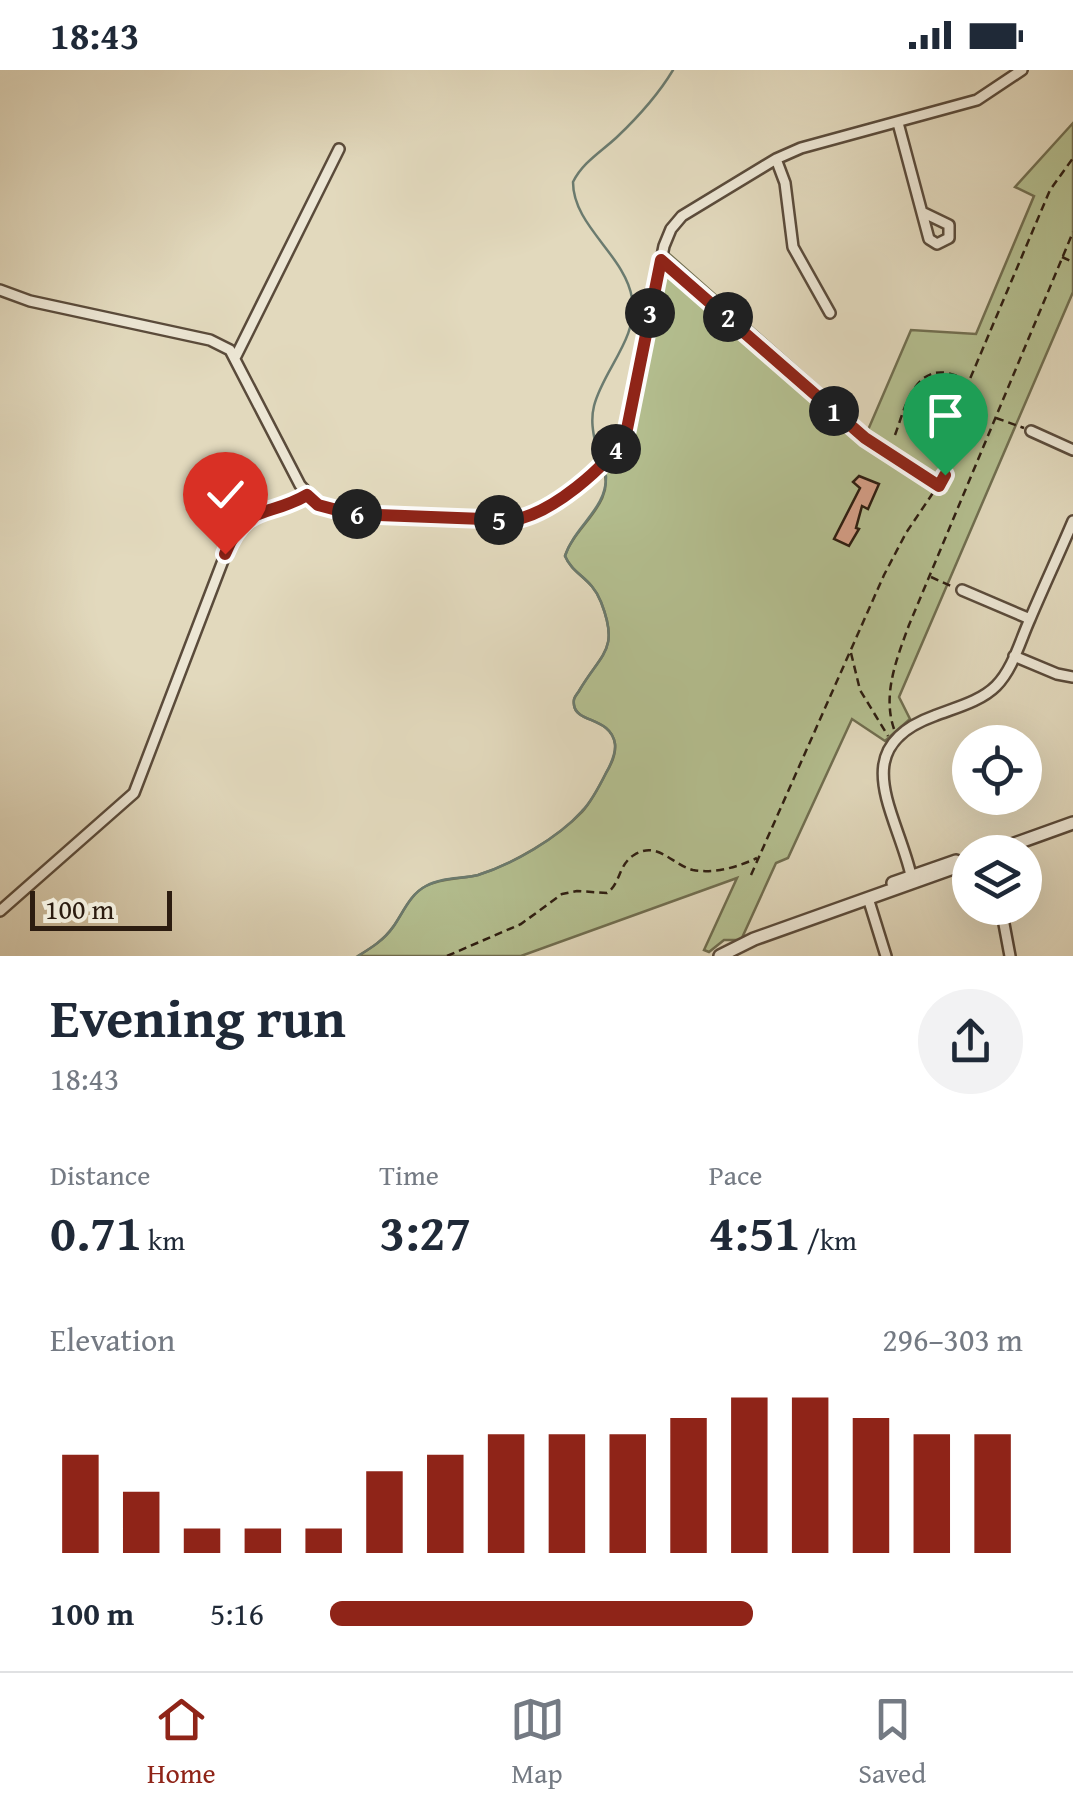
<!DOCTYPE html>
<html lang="en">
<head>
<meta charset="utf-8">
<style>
  :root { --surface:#fff; --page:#f2f2f3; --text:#1f2937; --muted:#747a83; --line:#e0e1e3; --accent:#8f2418 }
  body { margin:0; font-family:"Gentium Book Plus",serif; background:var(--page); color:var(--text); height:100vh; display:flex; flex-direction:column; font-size:38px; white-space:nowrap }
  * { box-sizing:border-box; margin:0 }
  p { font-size:32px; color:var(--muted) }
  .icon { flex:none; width:55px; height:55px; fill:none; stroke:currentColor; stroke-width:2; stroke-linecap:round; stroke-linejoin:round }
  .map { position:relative; height:886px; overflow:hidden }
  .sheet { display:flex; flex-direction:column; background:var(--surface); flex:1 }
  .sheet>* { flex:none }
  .buttons { position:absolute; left:952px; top:655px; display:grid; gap:20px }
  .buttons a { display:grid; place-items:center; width:90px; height:90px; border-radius:50%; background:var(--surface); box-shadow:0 10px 40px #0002; font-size:50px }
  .scale { position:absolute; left:30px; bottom:25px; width:142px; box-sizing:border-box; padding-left:10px; border:5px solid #2c1c10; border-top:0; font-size:28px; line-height:35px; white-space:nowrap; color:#2c1c10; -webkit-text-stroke:8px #ece6d4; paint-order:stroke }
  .pin { position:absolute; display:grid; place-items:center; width:85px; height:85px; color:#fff; margin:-102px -42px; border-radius:50% 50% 50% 0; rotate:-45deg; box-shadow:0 0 10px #0007 }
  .pin .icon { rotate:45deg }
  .km { position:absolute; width:50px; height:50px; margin:-25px; border-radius:50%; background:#222; color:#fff; font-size:28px; line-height:50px; text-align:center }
  .round { display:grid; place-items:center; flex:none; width:105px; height:105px; border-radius:52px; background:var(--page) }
  .headline { display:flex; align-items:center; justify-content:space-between; height:170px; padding:0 50px }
  h1 { font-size:55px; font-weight:700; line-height:75px }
  .figures { display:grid; grid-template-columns:repeat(3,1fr); gap:15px; height:170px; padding:10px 50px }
  .figures div { display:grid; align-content:center }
  .figures b { font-size:50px; font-weight:700 }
  .figures small { font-size:28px; font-weight:400 }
  .figures p { font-size:28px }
  .chart { height:280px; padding:20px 50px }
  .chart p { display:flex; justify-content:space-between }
  .chart svg { width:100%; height:180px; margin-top:10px; stroke:var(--accent); stroke-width:6 }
  ul { padding:0 50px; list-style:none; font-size:32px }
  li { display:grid; grid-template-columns:160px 120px 1fr; align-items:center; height:75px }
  li i { height:25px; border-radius:12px; background:var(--accent) }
  .status { display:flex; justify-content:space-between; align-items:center; height:70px; padding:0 50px; background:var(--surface); direction:ltr }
  .status svg { height:28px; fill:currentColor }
  .tab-bar { display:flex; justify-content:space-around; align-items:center; height:140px; border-top:2px solid var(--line); background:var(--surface); font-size:28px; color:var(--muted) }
  .tab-bar a { display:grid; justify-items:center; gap:5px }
  .tab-bar .active { color:var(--accent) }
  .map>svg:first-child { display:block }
  .green { fill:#b4bf90; stroke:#706e50; stroke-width:2.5 }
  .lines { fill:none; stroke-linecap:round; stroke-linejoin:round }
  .stream { stroke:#6b7b6f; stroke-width:2.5 }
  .building { fill:#d7a089; stroke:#2c1c10; stroke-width:2.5 }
  .minor-casing { stroke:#5a4b3b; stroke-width:14 }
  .tertiary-casing { stroke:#5a4b3b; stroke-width:16 }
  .path { stroke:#2c1c10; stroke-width:2.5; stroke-dasharray:8 5; stroke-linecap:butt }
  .minor { stroke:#ece6d4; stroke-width:9 }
  .tertiary { stroke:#ece6d4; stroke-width:11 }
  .route-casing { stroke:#fff; stroke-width:20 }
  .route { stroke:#8f2418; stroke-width:12 }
</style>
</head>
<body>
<div class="status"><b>18:43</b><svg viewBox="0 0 49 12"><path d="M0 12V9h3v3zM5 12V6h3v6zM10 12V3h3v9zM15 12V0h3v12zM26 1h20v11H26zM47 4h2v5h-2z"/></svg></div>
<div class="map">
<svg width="1073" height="886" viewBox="0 0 1073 886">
  <rect width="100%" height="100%" fill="#e2d9bd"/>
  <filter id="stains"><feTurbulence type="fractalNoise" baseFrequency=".002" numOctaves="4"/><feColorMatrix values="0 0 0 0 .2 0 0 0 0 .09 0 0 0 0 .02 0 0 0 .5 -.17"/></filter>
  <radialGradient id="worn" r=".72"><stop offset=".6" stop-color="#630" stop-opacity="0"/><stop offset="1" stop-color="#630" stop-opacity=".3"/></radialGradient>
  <path class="green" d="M1073,53V222L899,627L910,649L885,671L852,649L788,788L776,793L741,870H724L709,882L704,880L737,808L521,886H358C371,878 384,870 393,857C403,843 410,824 426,816C441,808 462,809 478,805C513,794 557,768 582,742C592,731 600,715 606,703C611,695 616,683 615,674C611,647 576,653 574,635C573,628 575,627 579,621C601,583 620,580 601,532C592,508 573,505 565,486C575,455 617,433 603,398L619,383L630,364L667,182L868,360L911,260L976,264L1034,126L1015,117Z"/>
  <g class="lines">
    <path class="stream" d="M597,382C594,366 590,352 594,336C603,300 639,268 632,228C625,185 573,156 573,112C583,92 601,82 617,67C638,47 658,25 673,0
      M358,886C371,878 384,870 393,857C403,843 410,824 426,816C441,807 462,809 478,805C513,794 558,768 582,741C592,731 600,715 606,703C611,694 616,683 615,674C611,647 576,653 574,635C573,628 575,627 579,621C601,583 620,581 601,532C592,508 573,505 565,486C575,455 607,439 606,406"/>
  </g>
  <path class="building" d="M926,332L939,338L925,370L912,365Z
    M859,406L879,414L868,439L862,436L856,458L859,459L849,476L834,469L860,418L853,412Z"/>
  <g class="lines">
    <g class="minor-casing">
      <path id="minor" d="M898,53L929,169L937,174L949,168V155L922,142
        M776,89L785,113L793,177L830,243
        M0,220L30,231L210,270L230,280L300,415L319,435L352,444L499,450L531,447L549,437L599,397L626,364L664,176L671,159L682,146L776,89L801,78L977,30L1022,0
        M236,286L339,79
        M1031,361L1073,380
        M962,520L1030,549
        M1014,586L1057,604L1073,607
        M911,805C896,741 846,678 934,646C954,638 980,632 996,616C1013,599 1020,571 1030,549C1044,516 1059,484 1073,451
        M868,828L886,886
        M1001,838L1010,886
        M0,841L134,723L232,467C254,436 278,443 307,425"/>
    </g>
    <g class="tertiary-casing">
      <path id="tertiary" d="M992,782L1073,753
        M893,813L956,791
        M720,886L754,869L970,792"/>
    </g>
    <path class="path" d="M1062,187L1073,192
      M671,196L865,368L938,416
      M996,348L1024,358
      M895,365C904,341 913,297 947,303C956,305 961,307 967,315
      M931,507L951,516
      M851,583L860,620L888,666
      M894,659C882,624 897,588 909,555L1073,162
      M751,805L884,505L906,463L945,405L954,382L967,316L1050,120L1073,88
      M447,886L521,854L562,824L577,821L607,823C621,813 618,795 634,785C658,770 672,795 693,800C714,804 738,797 757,788"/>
    <use href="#minor" class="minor"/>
    <use href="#tertiary" class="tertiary"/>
  </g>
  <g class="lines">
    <g class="route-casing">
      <path id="route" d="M225,484C247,431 266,449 307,425L318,435L352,444L513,450C551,444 606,398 626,364L661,190L865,368L939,416L945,405"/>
    </g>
    <use href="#route" class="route"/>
  </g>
  <rect width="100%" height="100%" filter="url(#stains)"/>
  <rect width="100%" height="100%" fill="url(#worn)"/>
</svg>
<div class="buttons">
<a><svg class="icon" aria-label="locate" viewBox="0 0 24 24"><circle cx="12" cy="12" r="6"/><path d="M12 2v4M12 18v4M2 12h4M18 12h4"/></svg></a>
<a><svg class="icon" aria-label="layers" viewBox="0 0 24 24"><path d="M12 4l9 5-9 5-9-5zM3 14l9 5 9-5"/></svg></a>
</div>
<div class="scale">100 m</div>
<div class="pin" style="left:945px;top:405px;background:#1e9e55"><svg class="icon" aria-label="arrive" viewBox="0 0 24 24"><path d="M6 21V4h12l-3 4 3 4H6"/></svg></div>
<div class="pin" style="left:225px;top:484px;background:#d93025"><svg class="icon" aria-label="check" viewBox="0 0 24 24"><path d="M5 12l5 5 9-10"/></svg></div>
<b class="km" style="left:834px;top:341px">1</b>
<b class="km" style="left:728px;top:247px">2</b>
<b class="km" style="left:650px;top:243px">3</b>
<b class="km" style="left:616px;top:379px">4</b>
<b class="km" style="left:499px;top:450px">5</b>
<b class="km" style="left:357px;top:444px">6</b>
</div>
<section class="sheet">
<div class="headline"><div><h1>Evening run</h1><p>18:43</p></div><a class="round"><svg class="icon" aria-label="share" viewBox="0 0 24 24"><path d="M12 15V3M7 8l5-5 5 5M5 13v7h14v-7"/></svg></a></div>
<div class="figures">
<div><p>Distance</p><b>0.71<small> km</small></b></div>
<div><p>Time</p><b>3:27</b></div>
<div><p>Pace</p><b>4:51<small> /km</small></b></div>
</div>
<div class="chart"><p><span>Elevation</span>296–303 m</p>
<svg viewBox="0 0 160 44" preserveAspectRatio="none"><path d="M5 44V20M15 44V29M25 44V38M35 44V38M45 44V38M55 44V24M65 44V20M75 44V15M85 44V15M95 44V15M105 44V11M115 44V6M125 44V6M135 44V11M145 44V15M155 44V15"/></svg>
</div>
<ul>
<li><b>100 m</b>5:16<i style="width:61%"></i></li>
</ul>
</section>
<nav class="tab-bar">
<a class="active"><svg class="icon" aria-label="home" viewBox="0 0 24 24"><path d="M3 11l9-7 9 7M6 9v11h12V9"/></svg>Home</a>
<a><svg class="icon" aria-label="map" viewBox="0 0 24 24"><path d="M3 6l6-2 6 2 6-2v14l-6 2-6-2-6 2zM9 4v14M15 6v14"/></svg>Map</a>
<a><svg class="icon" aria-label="saved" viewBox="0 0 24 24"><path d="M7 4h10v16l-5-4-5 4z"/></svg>Saved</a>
</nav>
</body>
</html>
